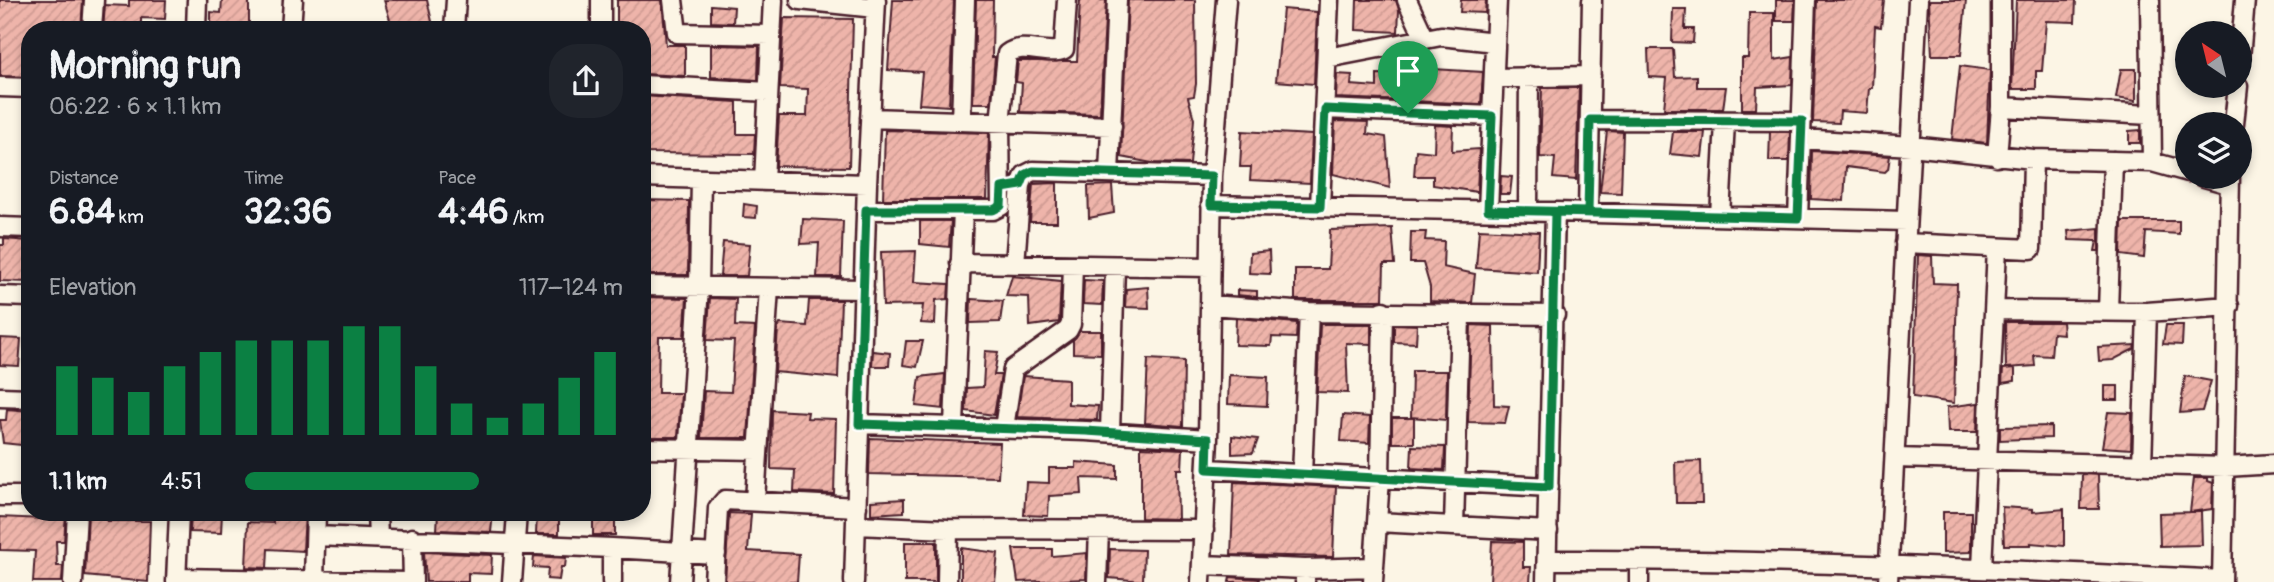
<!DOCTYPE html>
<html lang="en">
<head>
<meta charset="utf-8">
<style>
  :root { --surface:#171b24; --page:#20242c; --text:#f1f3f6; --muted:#9ea1a6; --accent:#0b8043 }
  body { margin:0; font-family:Pangolin,sans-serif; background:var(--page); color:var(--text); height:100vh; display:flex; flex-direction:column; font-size:26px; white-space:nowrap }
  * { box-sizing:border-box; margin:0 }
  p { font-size:23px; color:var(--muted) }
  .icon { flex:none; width:38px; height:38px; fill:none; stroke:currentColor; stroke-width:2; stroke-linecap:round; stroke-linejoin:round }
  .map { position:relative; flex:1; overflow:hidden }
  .details { position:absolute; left:21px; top:21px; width:630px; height:500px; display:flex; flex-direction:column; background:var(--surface); border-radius:28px; box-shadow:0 4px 10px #0003 }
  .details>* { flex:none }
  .needle { width:46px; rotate:325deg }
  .tools { position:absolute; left:2175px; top:21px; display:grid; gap:14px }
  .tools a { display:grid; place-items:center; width:77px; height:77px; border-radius:50%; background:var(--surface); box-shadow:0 4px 10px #0003; font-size:35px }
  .pin { position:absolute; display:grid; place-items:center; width:60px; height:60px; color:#fff; margin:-72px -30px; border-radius:50% 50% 50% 0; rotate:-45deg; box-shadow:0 0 7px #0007 }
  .pin .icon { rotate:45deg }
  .round { display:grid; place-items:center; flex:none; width:74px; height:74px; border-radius:28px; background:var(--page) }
  .head { display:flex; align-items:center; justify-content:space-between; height:119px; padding:0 28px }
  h1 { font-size:38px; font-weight:700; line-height:52px }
  .figures { display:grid; grid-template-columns:repeat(3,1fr); gap:10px; height:119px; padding:7px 28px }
  .figures div { display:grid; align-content:center }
  .figures b { font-size:35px; font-weight:700 }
  .figures small { font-size:19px; font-weight:400 }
  .figures p { font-size:19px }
  .chart { height:196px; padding:14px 28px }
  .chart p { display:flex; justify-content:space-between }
  .chart svg { width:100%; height:126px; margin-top:7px; stroke:var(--accent); stroke-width:6 }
  ul { padding:0 28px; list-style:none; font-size:23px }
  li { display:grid; grid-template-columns:112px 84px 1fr; align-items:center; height:52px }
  li i { height:18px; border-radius:9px; background:var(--accent) }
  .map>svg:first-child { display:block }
  .building { fill:url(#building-hatch); stroke:#4a1f2b; stroke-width:2 }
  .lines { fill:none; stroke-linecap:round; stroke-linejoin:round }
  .street-casing { stroke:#4a1f2b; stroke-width:23 }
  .street { stroke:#fcf5e5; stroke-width:18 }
  .route-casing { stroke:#fff; stroke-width:14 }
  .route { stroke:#0b8043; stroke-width:9 }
</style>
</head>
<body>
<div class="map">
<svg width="2274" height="582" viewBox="0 0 2274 582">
  <defs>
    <pattern id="building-hatch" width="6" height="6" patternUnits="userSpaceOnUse" patternTransform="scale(1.75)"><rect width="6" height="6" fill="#eeb4aa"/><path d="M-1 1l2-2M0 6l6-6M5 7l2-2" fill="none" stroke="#ce9a92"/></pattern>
  </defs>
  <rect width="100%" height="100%" fill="#fcf5e5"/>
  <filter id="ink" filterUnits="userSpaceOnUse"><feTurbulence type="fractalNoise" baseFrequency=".0143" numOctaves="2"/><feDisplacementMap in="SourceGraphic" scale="14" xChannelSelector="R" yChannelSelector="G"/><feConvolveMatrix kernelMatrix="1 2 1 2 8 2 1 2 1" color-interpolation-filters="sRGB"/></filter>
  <g filter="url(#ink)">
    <path class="building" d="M0,0H83L81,30H30V77L0,76Z
      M129,0H166L165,19L141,18V30H103L105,5L129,6Z
      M222,0H249V30H211V12L221,13Z
      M384,0H427L434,30H393Z
      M617,0H662L666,45H685V76L643,74L642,30H617Z
      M893,0H954L949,106L919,104L922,72L888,70Z
      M976,0H993L992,57H995L991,103H973Z
      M1080,0H1106L1100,114L1020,112L1022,83L1016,82L1018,61H1077Z
      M1128,0H1195L1196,84L1194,96L1188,97L1194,119L1190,164L1152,163L1121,157Z
      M1357,0H1396L1399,10L1398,32L1356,30Z
      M1461,0H1486L1485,13L1460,12Z
      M1776,0H1795L1794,21H1776Z
      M1817,0H1884L1881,27L1875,26L1872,88H1869L1867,113L1840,111L1839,123L1813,122Z
      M1929,0H1966L1961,55H1932Z
      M2016,0H2076L2075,22L2046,21L2042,71H2036V89H2012Z
      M711,5L734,7L733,23L711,22Z
      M1283,9L1317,12L1314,84L1276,81Z
      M1673,9H1686L1685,29H1694L1693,43L1672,42Z
      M1749,13H1774V60L1793,57L1792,85L1757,87L1756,109H1742V58H1748Z
      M784,18L853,19L849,167L776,166L779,116H807L808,89L780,88Z
      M711,45L759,46L758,80L711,77Z
      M1648,49H1673L1675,77L1697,76V87H1726L1723,109H1664L1667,78L1649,77Z
      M1960,66L1990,70L1987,143L1952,139Z
      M1433,69L1483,72L1481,104L1336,98L1337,74L1352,75L1351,85L1377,87V74L1433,75Z
      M2121,69H2136V101L2116,98Z
      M1542,88H1579L1576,180L1553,178L1555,158L1540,157Z
      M642,96L737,102V134H755L754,154L642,153Z
      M1335,121L1368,122L1367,134L1386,137L1390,188L1333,174Z
      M1435,125L1453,126L1452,151L1479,149L1477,192L1433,185V176H1414L1416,150L1434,152Z
      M885,130L989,133L987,199H883Z
      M2140,130V143H2129V131Z
      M1242,131L1312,135L1310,183L1250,180L1251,167H1240Z
      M1607,131L1623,132L1621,193L1600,192Z
      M1673,132H1705L1702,157L1670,154Z
      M1770,132H1790L1789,161H1769Z
      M1812,151L1890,156L1888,169L1885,172L1846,167L1844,201L1811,199Z
      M1501,176L1512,177L1510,194H1500Z
      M1057,183V222H1030L1033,184Z
      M1112,185L1114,213L1089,218L1088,186Z
      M642,200L689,201L688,275H642Z
      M744,204L757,206L756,218L743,217Z
      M803,219L843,221L841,277H817L819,243L801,244Z
      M920,221H951L949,247L920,244Z
      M2122,221H2179V234L2146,232L2144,258L2121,255Z
      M1392,228L1395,264H1384L1383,300H1295V269H1328L1330,230Z
      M2099,228V251H2095L2097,241L2069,240L2068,231Z
      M1479,229L1539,232L1537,272L1476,268Z
      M1411,232H1426L1425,240L1444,241L1443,267L1475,274L1472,303L1430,301V287L1423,263H1410Z
      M4,239L30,241V282L0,281V245H4Z
      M723,242L750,244L747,276H720Z
      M916,251L914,282L949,284L948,299L936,300L935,324L921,323L923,305L883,306L881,252Z
      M1269,251L1270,274L1249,273L1250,253Z
      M1918,255L1932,256L1933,283L1957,284L1954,403L1913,397Z
      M1012,276L1061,281L1059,322L1030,326L1029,297L1006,296Z
      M1084,280L1103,281L1102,305L1083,304Z
      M1148,287L1149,308L1125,307L1126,289Z
      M1237,290L1257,291V297L1237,295Z
      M642,297L687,298L684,337H659L658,393H681L678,437H642Z
      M710,298L736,299L735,326L755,327L748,438H701L704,391L731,392L734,341L707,340Z
      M971,299L1003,301L1000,322L970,323Z
      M809,300H841L838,378L775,372L778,328L780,324L807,326Z
      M1236,318L1297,323L1296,338L1272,337L1271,346L1235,345Z
      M2005,322H2062L2063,334L2053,333L2051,356L2034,355L2035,366L2006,368Z
      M1320,324H1371V344L1346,343L1348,393L1317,392Z
      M1394,324L1417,325L1416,343L1394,342Z
      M1471,325L1493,326L1494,405L1509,406L1505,423L1468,422Z
      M2166,325H2183L2182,345L2163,344Z
      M1080,331H1101V354L1073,353V340Z
      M0,338L21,339L19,366L0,365Z
      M906,341H923L917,367L903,365Z
      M2135,345L2134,349L2113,360L2099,361L2098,347Z
      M873,351L890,353L889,366H872Z
      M985,351L998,352L994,375H1001L994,415L966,411L967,388L983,387Z
      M1148,359L1184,361L1183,426L1145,423Z
      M2015,368V381L2002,383L2003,369Z
      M1412,371H1447L1446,420L1411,417Z
      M945,374L943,409L916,406L920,377Z
      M1229,375L1268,377L1267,406L1228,404Z
      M1023,376L1068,379V404L1098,406L1097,420L1017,417Z
      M2185,376L2211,381L2202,411L2180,413Z
      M2105,386H2118V400H2105Z
      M1978,403L1977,432H1948L1947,407Z
      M7,409L30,411V446L3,443L0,420H6Z
      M772,410L808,412L807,418L836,419L834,494L794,492L795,470L771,469Z
      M2108,412L2132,413L2131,449L2102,447Z
      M1343,415L1370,417L1369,443L1341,441Z
      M1392,418H1414V443H1392Z
      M2051,426V438L2000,440V427Z
      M1232,436L1258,439L1253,453L1232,454Z
      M870,438L1000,443L998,477L869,474Z
      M1412,446L1445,447L1444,470L1411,468Z
      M1141,447L1183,449L1182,469H1177L1178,519L1141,518Z
      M1701,461L1702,503H1676L1675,462Z
      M1076,462L1117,465V479L1081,478L1082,494L1049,496L1048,516L1024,515L1026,482L1049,483V468H1076Z
      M2082,474L2098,475L2099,509H2081Z
      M2194,478H2208V481L2213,483L2212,509L2190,512Z
      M1234,482L1336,487L1333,557L1231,555Z
      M904,499V512L871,514V501Z
      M2002,507L2033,509V512L2064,509V546L2031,543V545H2004Z
      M1943,512H1971V552L1943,553Z
      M2190,512H2201L2202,545L2160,546L2159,513Z
      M45,513L66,514L64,541H56L57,566H63L62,582H33L35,551L0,550V517L44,519Z
      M88,513L108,514L107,521H150L148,582L85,576Z
      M191,513H222L221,533L190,532Z
      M273,513H305L303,551L268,549L267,568L246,567L248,522L273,523Z
      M438,513H493L491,532L437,530Z
      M537,513H559V534H536Z
      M593,513H615V535H593Z
      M729,513L751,514L748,551L799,554L797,582H725Z
      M1492,541L1523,542V567H1531L1530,582H1490Z
      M905,542H936V582H905Z
      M961,548L998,553L995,582H961Z
      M1013,549H1052V556L1087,553L1086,579L1018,582Z
      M1110,549L1144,550L1143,581L1109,578Z
      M424,552L492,555L491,574L468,573V582H426Z
      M534,556L566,558L565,567H561L559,580L547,579L548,568L533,567Z
      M1230,577L1259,579V582H1229Z"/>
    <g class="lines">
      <g class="street-casing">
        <path id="street" d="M673,0L677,33L771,35
          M800,0L875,8
          M1407,0L1425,39
          M2150,0L2152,162
          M92,30L94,0
          M196,30L197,0
          M291,30L293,0
          M454,30L456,0
          M601,30V0
          M1327,58L1441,36L1495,42
          M2240,58L2245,0
          M1495,78L1591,76
          M642,85L768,92
          M0,87L30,88
          M2001,107L2151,115
          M1325,109L1492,116
          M870,118L1112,126
          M1590,120L1802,121
          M961,121L965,0
          M2234,124L2238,86
          M1801,139L1911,146L2033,159L2152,162L2188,172
          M1997,157L2001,107V0
          M1109,173L1117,0
          M642,177L867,184L876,0
          M2204,177L2229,184
          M764,181L773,0
          M1211,205L1555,212L1546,582
          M1320,207L1329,0
          M866,210H993L1001,206L1000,123L1007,54C1023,41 1047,57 1064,49L1067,0
          M1488,210L1497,0
          M1528,210L1529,76
          M1555,212L1906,221
          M1588,212L1592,0
          M1720,216L1725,122
          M1798,218L1806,0
          M0,227L30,228
          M1905,243L2031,249L2033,159
          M960,263L1210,267
          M1015,264L1021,185L1025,175L1033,171L1212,176
          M642,286L864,289
          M0,296L30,297
          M1210,305L1309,312L1555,315
          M1995,310L2147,312L2229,306
          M2108,311L2113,161
          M0,397L30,398
          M859,424L1086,431L1208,439
          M954,425L963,210
          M1004,428L1013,369L1068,330L1071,324L1073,265
          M1110,432L1115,266
          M642,448L758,450
          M1895,458L2226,467L2274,464
          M2142,465L2147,312
          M1207,469L1549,487
          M1302,474L1309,312
          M0,496H30
          M755,500L769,288
          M377,513L378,537
          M1377,522L1548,531
          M857,525L948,529L1204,530
          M1454,526L1460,316
          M316,536L612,548V582
          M412,538L413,582
          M612,548L716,554
          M1547,560C1772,559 1997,569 2222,580
          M1202,565L1305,569V582
          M1374,567L1380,478L1383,311
          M1982,568L1997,248
          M1305,569L1374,567L1373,582
          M177,578L408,582
          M314,580L316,513
          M73,582L77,513
          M176,582L179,513
          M512,582L517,513
          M680,582L699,287L701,179
          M714,582L718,508L725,500L857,507
          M854,582L867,184
          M947,582L948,529
          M1097,582L1099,530
          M1201,582L1208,439L1212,176L1226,0
          M1639,582V560
          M1888,582L1918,0
          M2222,582L2230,177"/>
      </g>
      <use href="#street" class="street"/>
    </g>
  </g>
  <g class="lines" filter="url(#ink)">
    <g class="route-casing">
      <path id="route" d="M1408,113L1325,109L1320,207L1211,205L1212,176L1033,171L1025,175L1021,185L1002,188L1001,206L993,210H866L859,424L1086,431L1208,439L1207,469L1549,487L1555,212L1798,218L1802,121L1590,120L1588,212L1488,210L1492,116L1408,113"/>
    </g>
    <use href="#route" class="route"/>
  </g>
</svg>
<div class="tools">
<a><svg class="needle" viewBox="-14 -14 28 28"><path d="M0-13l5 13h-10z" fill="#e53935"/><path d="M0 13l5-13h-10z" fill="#9ea1a6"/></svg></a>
<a><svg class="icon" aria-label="layers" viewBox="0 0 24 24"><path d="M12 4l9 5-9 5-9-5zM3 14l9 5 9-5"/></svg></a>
</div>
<div class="pin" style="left:1408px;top:113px;background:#1e9e55"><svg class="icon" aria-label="arrive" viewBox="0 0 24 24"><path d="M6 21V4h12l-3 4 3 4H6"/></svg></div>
<section class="details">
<div class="head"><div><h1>Morning run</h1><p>06:22 · 6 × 1.1 km</p></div><a class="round"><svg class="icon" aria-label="share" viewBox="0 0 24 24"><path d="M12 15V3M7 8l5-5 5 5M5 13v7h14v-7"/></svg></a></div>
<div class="figures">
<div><p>Distance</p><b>6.84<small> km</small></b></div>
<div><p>Time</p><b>32:36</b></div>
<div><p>Pace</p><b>4:46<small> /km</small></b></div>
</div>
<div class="chart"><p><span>Elevation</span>117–124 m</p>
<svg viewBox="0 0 160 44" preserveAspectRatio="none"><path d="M5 44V20M15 44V24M25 44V29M35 44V20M45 44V15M55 44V11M65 44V11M75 44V11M85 44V6M95 44V6M105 44V20M115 44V33M125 44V38M135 44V33M145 44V24M155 44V15"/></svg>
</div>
<ul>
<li><b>1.1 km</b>4:51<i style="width:62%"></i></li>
</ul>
</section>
</div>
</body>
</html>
